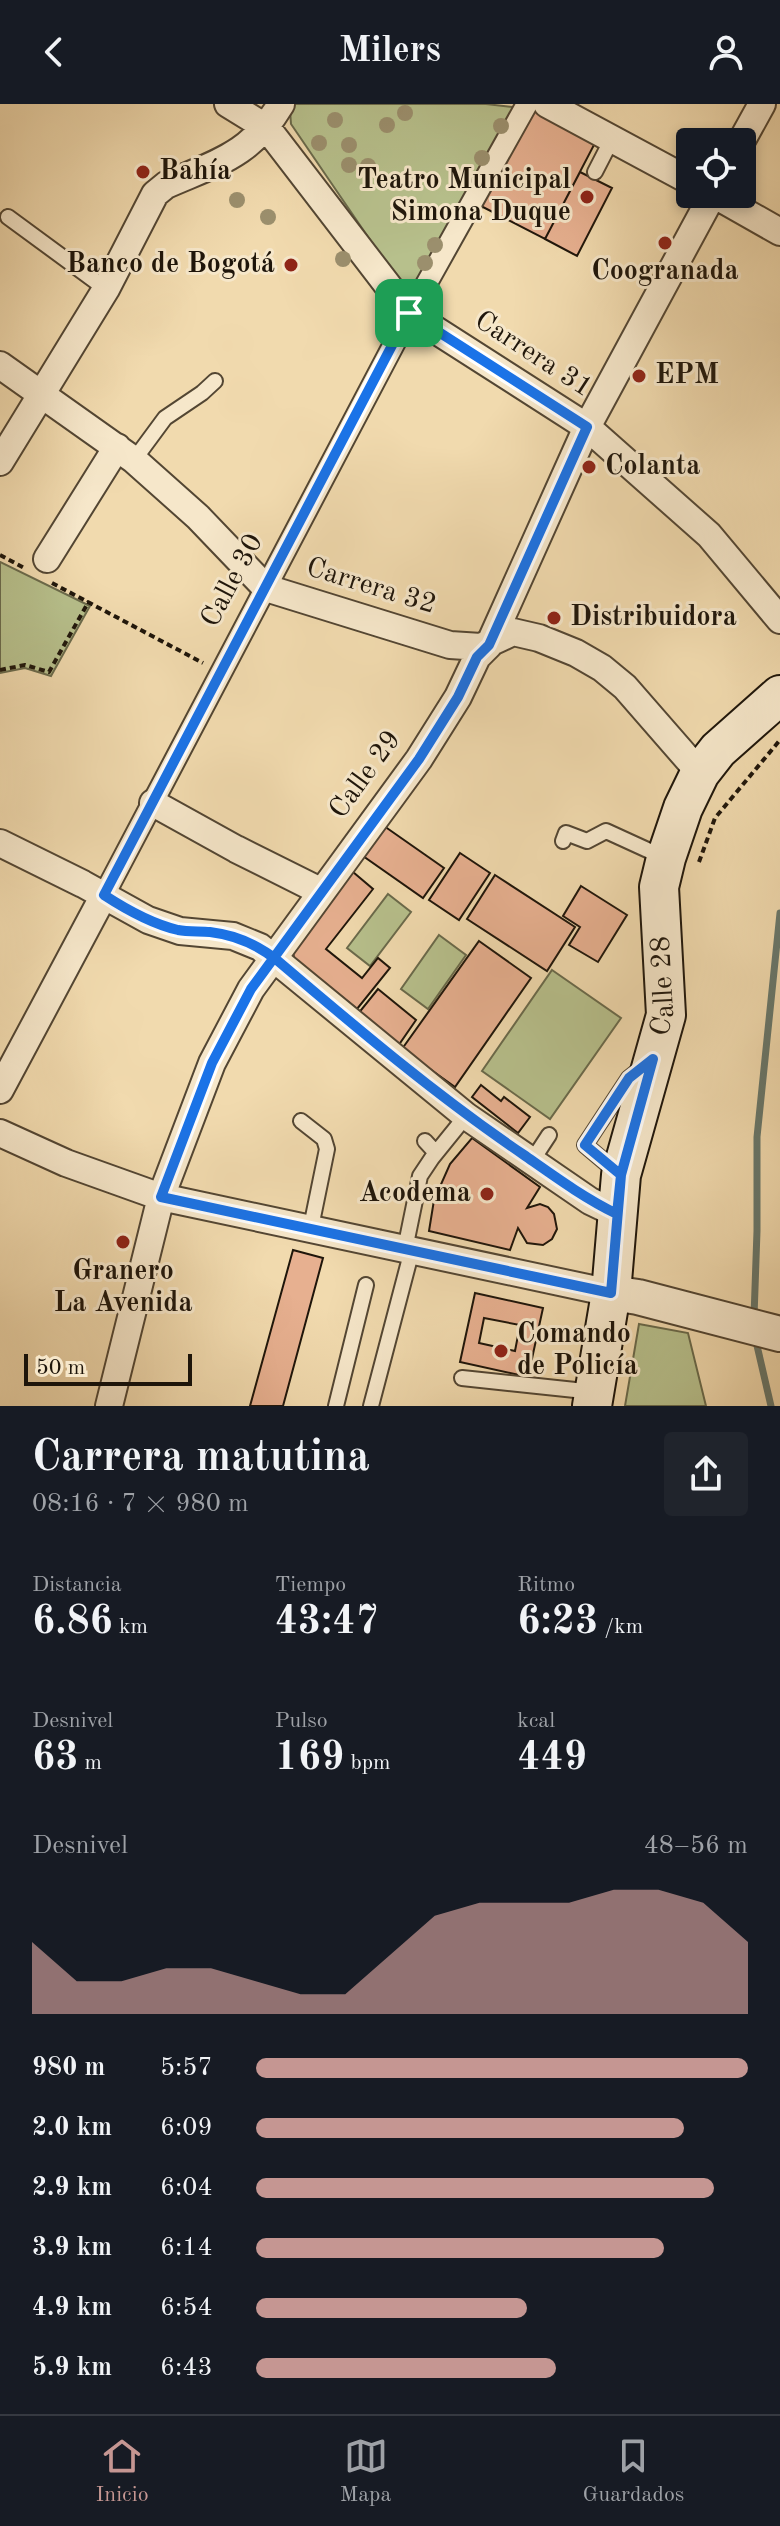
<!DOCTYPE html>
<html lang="es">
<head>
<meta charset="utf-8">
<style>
  :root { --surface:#171b24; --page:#20242c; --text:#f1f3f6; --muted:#9ea1a6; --line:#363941; --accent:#c59692 }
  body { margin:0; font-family:"Old Standard TT",serif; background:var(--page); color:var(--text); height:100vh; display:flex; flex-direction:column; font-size:30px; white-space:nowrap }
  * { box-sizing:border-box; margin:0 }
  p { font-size:26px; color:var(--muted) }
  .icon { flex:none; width:44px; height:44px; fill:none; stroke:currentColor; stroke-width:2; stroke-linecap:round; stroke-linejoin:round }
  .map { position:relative; height:1302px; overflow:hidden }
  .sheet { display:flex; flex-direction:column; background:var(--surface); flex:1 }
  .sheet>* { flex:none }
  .fabs { position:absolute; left:676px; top:24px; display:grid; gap:16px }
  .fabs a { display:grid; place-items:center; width:80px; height:80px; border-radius:8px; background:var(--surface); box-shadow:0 4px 12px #0003; font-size:40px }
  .scale { position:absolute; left:24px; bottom:20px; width:168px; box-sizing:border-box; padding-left:8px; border:4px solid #1e150a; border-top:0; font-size:22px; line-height:28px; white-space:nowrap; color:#1e150a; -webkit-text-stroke:6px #f6e7ca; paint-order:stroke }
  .pin { position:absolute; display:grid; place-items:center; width:68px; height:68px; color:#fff; margin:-34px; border-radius:16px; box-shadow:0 4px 12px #0006 }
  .round { display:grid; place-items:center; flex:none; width:84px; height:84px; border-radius:8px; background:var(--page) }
  .head { display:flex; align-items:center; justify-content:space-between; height:136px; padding:0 32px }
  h1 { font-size:44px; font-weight:700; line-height:60px }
  .figures { display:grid; grid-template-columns:repeat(3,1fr); gap:12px; height:136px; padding:8px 32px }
  .figures div { display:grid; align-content:center }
  .figures b { font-size:40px; font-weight:700 }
  .figures small { font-size:22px; font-weight:400 }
  .figures p { font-size:22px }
  .chart { height:224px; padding:16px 32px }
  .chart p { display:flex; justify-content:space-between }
  .chart svg { width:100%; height:144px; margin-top:8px; fill:var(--accent); opacity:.7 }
  ul { padding:0 32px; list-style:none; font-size:26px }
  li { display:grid; grid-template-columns:128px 96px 1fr; align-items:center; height:60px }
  li i { height:20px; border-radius:10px; background:var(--accent) }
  header { display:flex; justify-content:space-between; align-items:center; height:104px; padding:0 32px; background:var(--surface); font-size:36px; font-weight:700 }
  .menu { display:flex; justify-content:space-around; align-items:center; height:112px; border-top:2px solid var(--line); background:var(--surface); font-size:22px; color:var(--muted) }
  .menu a { display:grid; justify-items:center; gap:4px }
  .menu .selected { color:var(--accent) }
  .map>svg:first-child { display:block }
  .green { fill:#b7c08c; stroke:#6a6a4b; stroke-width:2 }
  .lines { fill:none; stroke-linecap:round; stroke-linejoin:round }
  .stream { stroke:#69786c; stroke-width:7 }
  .building { fill:#e7b090; stroke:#1e150a; stroke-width:2; fill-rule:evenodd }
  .service-casing { stroke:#534633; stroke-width:18 }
  .pedestrian-casing { stroke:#534633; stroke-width:24 }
  .minor-casing { stroke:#534633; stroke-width:30 }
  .tertiary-casing { stroke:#534633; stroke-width:38 }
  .secondary-casing { stroke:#1e150a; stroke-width:42 }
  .path { stroke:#1e150a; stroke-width:4; stroke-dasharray:6 4; stroke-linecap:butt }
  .service { stroke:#f6e7ca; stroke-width:14 }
  .pedestrian { stroke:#f6e7ca; stroke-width:20 }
  .minor { stroke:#f6e7ca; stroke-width:26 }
  .tertiary { stroke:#f6e7ca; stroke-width:34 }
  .secondary { stroke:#f6e7ca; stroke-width:38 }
  .tree { fill:#9b8f6d }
  .route-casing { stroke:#fff; stroke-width:16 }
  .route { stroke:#1a73e8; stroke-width:10 }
  .poi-dot { fill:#8f2418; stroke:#f6e7ca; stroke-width:3 }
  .labels { text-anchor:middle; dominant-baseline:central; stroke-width:6; stroke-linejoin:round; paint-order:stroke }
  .poi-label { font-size:28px; font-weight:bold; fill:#1e150a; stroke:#f6e7ca; text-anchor:start }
  .street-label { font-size:28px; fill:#1e150a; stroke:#f6e7ca }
</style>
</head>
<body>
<header><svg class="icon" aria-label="back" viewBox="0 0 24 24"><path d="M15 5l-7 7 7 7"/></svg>Milers<svg class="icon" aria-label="person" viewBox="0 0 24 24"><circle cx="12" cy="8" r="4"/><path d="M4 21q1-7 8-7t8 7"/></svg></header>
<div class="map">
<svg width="780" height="1302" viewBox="0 0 780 1302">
  <rect width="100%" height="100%" fill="#f1daae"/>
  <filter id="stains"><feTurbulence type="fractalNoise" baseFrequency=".0025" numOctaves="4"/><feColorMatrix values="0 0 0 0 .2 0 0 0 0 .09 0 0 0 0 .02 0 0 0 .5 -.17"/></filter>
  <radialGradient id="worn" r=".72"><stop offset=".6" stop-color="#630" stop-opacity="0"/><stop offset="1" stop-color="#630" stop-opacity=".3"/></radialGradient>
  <path class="green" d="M294,0H486L530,5L415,202L291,20L290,6Z
    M0,458L90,502L51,572L25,564L0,569Z
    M388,790L411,808L370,862L347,844Z
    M439,831L466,851L428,905L401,885Z
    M552,866L621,914L550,1015L482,967Z
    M639,1220L688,1229L706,1302H625Z"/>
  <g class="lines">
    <path class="stream" d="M754,1213L757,1127V1033L780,809
      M755,1233L771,1302"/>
  </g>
  <path class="building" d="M532,6L595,39L545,135L477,100Z
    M580,68L612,84L577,152L545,135Z
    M384,722L444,764L423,794L363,752Z
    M460,749L490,769L459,816L429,796Z
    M353,768L373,785L326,845L362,874L378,854L390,864L357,905L294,854L292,844Z
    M495,771L575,823L547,867L467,815Z
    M581,782L627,811L598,858L569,841L580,823L563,812Z
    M479,837L531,874L455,983L402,945Z
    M378,885L416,916L398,942L357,911Z
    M481,981L501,997L504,993L530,1013L518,1029L472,993Z
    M472,1034L540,1083L527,1104L540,1100L548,1103L554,1110L557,1125L552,1135L543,1141L527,1139L518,1124L510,1146L429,1127L434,1096L450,1060Z
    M293,1146L323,1154L283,1302H250Z
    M475,1189L543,1204L528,1273L460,1258ZM484,1214L520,1221L515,1247L479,1239Z"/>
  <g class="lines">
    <g class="service-casing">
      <path id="service" d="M595,68L612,35
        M8,113L106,185
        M134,356L165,314L202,289L215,277
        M563,737L566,729L587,737L606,727L665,754
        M301,1017L324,1035L327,1045L311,1123
        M425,1037L436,1049
        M532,1057L549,1031
        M617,1068L585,1041L629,974L643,963
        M405,1145L420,1072L432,1054L466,1012
        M462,1274L594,1288
        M336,1302L366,1181
        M371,1302L412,1146"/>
    </g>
    <g class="pedestrian-casing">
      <path id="pedestrian" d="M104,791L414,202L527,0"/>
    </g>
    <g class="minor-casing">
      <path id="minor" d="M228,0L267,24L409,209L587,323L709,431L780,516
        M547,0L690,77
        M741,38L762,0
        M713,90L780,128
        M0,261L134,356L198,413L266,484L450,541L481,543L513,528L539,534L576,549L602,564L625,583L700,669
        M0,358L106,185L155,90L166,81C218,58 250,52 281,0
        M47,455L117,343
        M153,699L236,745L320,787
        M0,739L83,780L148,816L180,827L233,832L260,843L466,1012L590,1097L617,1110
        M0,986L104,791
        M0,1029L66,1059L161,1093L611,1189
        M109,1302L161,1093L212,959L251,885L419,655L458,593L477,553L489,541L587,323L713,90"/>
    </g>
    <g class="tertiary-casing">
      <path id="tertiary" d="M611,1189L638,1193L780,1230"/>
    </g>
    <g class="secondary-casing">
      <g id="secondary">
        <path id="s1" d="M592,1302L611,1189L621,1071L666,911L659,783L666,754L683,704L700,669L718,646L780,591"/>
      </g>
    </g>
    <path class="path" d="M0,451L26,465
      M52,479L203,559
      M0,566L25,561L49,568L89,497
      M699,758L715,714L780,636"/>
    <use href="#service" class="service"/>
    <use href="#pedestrian" class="pedestrian"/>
    <use href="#minor" class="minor"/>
    <use href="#tertiary" class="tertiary"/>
    <use href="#secondary" class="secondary"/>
  </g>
  <g class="tree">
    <circle cx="405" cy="9" r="8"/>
    <circle cx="335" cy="16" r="8"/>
    <circle cx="387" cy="21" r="8"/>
    <circle cx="501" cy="22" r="8"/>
    <circle cx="319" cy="39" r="8"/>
    <circle cx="349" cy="41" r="8"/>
    <circle cx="482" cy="54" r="8"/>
    <circle cx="349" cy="61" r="8"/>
    <circle cx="368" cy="62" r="8"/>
    <circle cx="237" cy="96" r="8"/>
    <circle cx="268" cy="113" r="8"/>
    <circle cx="435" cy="141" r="8"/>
    <circle cx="343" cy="155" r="8"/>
    <circle cx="425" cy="159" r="8"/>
  </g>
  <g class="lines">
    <g class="route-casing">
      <path id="route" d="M409,209L104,791C127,806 152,820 178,826C188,828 200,827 210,828C236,831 258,841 278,857C358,925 437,992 524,1051C554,1072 584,1094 617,1110L621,1071L653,955L629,974L585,1041L621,1071L611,1189L161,1093L212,959L251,885L419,655L458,593L477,553L489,541L587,323L409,209"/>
    </g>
    <use href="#route" class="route"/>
  </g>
  <g class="poi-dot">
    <circle cx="143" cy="68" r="8"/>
    <circle cx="587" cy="93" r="8"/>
    <circle cx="665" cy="139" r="8"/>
    <circle cx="291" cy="161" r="8"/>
    <circle cx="639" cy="272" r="8"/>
    <circle cx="589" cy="363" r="8"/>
    <circle cx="554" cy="514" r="8"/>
    <circle cx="487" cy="1090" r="8"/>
    <circle cx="123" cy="1138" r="8"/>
    <circle cx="501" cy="1247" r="8"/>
  </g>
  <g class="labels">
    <g class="poi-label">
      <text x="159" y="68">Bahía</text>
      <text x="571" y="77" text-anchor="end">Teatro Municipal<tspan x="571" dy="32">Simona Duque</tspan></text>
      <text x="275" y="161" text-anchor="end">Banco de Bogotá</text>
      <text x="665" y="168" text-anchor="middle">Coogranada</text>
      <text x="655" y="272">EPM</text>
      <text x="605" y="363">Colanta</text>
      <text x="570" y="514">Distribuidora</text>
      <text x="471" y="1090" text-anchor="end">Acodema</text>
      <text x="123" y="1168" text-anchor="middle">Granero<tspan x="123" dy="32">La Avenida</tspan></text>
      <text x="517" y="1231">Comando<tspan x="517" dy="32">de Policía</tspan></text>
    </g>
    <g class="street-label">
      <text transform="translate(533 251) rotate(33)">Carrera 31</text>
      <text transform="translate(233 477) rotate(-62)">Calle 30</text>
      <text transform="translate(371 483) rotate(17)">Carrera 32</text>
      <text transform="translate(366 671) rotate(-54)">Calle 29</text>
      <text stroke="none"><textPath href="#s1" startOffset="428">Calle 28</textPath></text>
    </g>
  </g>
  <rect width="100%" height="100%" filter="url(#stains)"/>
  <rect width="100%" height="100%" fill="url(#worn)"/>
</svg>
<div class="fabs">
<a><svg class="icon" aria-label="locate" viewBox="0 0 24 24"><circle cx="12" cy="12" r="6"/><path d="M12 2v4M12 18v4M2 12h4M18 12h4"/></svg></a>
</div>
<div class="scale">50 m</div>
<div class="pin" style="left:409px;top:209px;background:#1e9e55"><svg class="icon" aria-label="arrive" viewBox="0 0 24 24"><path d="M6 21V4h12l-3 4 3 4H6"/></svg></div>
</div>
<section class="sheet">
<div class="head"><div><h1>Carrera matutina</h1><p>08:16 · 7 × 980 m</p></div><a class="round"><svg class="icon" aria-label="share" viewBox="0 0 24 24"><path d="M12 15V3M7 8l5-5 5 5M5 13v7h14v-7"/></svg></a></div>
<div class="figures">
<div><p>Distancia</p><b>6.86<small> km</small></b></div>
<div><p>Tiempo</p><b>43:47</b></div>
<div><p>Ritmo</p><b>6:23<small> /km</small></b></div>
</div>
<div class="figures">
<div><p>Desnivel</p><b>63<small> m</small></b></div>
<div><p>Pulso</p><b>169<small> bpm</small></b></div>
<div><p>kcal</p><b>449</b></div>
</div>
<div class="chart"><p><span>Desnivel</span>48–56 m</p>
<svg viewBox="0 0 160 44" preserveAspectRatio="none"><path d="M0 44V22L10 34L20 34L30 30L40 30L50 34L60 38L70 38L80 26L90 14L100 10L110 10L120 10L130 6L140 6L150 10L160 22V44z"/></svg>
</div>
<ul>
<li><b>980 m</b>5:57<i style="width:100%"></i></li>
<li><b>2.0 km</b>6:09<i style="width:87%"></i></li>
<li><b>2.9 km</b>6:04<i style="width:93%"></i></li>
<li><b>3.9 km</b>6:14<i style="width:83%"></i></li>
<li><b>4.9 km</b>6:54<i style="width:55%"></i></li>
<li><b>5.9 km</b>6:43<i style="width:61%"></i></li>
</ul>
</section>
<nav class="menu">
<a class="selected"><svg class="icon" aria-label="home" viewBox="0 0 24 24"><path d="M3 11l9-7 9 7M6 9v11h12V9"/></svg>Inicio</a>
<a><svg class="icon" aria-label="map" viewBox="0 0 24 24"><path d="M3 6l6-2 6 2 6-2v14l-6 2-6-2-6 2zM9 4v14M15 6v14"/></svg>Mapa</a>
<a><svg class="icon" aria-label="saved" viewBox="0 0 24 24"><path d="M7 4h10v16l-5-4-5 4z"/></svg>Guardados</a>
</nav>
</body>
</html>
